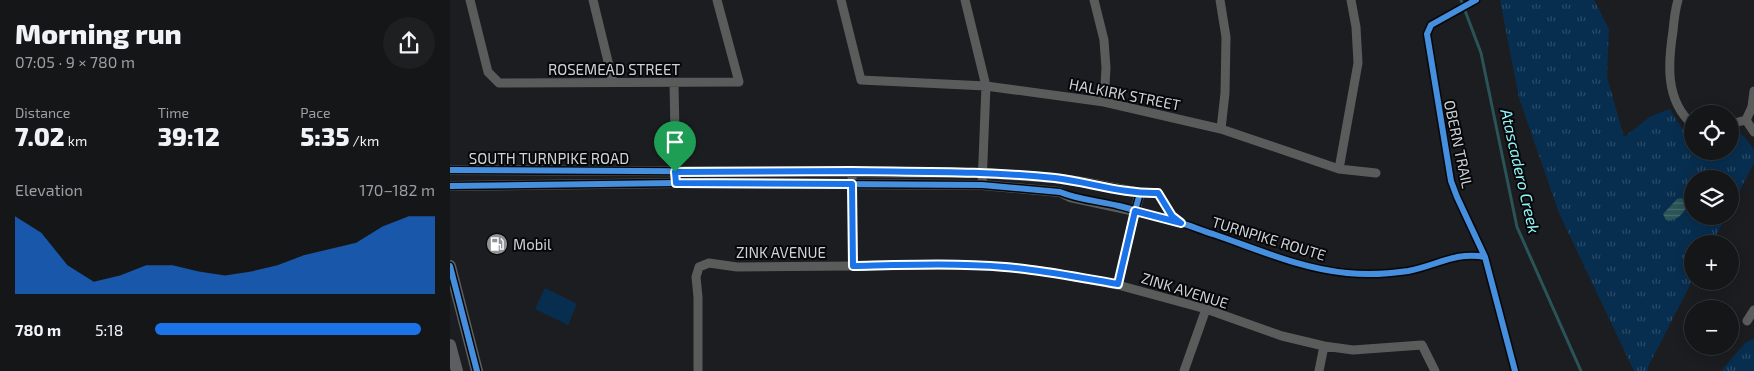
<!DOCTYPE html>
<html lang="en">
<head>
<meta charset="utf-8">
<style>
  :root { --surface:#141618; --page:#1d1f21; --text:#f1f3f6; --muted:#9d9fa2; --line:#333537; --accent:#1a73e8 }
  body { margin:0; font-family:"Exo 2",sans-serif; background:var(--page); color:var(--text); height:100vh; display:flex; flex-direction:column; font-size:19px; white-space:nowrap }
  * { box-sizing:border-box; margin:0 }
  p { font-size:16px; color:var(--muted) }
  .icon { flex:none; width:28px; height:28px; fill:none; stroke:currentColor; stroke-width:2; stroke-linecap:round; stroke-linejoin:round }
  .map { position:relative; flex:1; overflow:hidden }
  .sheet { display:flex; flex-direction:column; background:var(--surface); width:450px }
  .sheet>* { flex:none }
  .fabs { position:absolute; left:1234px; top:105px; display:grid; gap:10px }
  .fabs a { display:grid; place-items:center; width:55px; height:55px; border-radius:50%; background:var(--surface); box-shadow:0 2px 12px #0003,0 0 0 1px var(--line); font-size:25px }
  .pin { position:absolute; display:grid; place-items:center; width:42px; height:42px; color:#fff; margin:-51px -21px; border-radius:50% 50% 50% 0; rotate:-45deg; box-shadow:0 0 5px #0007 }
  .pin .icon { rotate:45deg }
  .round { display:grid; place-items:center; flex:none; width:52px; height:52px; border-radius:26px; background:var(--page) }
  .summary { display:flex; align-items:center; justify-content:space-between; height:85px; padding:0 15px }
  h1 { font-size:28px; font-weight:800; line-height:38px }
  .metrics { display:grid; grid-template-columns:repeat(3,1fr); gap:8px; height:85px; padding:5px 15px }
  .metrics div { display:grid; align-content:center }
  .metrics b { font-size:25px; font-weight:800 }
  .metrics small { font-size:14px; font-weight:400 }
  .metrics p { font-size:14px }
  .chart { height:140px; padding:10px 15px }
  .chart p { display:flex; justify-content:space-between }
  .chart svg { width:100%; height:90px; margin-top:5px; fill:var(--accent); opacity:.7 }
  ul { padding:0 15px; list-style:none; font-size:16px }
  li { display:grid; grid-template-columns:80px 60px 1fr; align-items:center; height:38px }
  li i { height:12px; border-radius:6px; background:var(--accent) }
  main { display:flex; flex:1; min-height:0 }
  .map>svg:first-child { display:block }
  .grass { fill:url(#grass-tufts) }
  .pitch { fill:#082e4f }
  .water { fill:url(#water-rules) }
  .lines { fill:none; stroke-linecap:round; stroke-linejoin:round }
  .stream { stroke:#2a5457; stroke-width:3 }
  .minor { stroke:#5a5c5c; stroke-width:9 }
  .tertiary { stroke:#5a5c5c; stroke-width:10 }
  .secondary { stroke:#5c5e60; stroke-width:12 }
  .cycleway-casing { stroke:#060709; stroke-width:9 }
  .cycleway { stroke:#468fdf; stroke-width:6 }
  .route-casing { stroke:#fff; stroke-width:10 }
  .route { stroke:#1a73e8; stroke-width:6 }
  .labels { text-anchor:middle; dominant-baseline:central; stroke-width:4; stroke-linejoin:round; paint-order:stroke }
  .street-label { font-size:15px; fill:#cfd3d6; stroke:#060709 }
  .poi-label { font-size:15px; fill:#cfd3d6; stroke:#060709; text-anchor:start }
  .water-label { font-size:16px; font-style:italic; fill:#93f5fa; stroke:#060709 }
</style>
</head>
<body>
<main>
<section class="sheet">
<div class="summary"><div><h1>Morning run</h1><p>07:05 · 9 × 780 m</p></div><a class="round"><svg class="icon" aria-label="share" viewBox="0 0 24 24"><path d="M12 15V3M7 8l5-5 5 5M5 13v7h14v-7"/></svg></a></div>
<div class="metrics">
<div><p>Distance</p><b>7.02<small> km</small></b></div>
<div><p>Time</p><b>39:12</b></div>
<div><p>Pace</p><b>5:35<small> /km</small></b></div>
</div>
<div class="chart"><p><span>Elevation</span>170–182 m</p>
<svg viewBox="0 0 160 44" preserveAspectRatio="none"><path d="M0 44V6L10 14L20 30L30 38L40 35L50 30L60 30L70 33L80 35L90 33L100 30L110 25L120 22L130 19L140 11L150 6L160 6V44z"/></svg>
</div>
<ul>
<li><b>780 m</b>5:18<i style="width:95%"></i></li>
</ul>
</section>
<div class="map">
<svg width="1304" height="371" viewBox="0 0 1304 371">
  <defs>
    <pattern id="grass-tufts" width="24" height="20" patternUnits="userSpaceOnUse" patternTransform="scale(1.25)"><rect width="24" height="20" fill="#082e4f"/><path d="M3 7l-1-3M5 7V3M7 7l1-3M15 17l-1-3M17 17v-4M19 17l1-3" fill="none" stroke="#2b4b68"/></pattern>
    <pattern id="water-rules" width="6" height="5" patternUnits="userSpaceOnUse" patternTransform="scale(1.25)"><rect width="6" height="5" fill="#2a5457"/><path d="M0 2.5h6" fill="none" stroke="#486c6e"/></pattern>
  </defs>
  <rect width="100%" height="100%" fill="#1b1d20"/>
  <path class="grass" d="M1050,0H1144L1159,29L1157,77L1174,137L1201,116L1220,109C1226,120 1231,129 1242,135V151H1280V135L1290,134L1294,136L1304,150V163L1280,209V179H1242V216H1276L1262,244H1242V281L1198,367V371H1184L1109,213L1069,98Z
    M1304,339V371H1271L1296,342Z"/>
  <path class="pitch" d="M95,288L127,304L118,325L85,309Z"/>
  <path class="water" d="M1231,198L1237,202C1237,212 1226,222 1216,220L1213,214L1227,199Z"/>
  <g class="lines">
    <path class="stream" d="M1011,0L1031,53L1067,227L1131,371"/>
    <path class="minor" d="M20,0L38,72L49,83L289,82L267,0
      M143,0L163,82
      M391,0L411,80L536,86L654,102L771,129L889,169L926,173
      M515,0L536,86L532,185
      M644,0L654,40L656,68L654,102
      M770,0L776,37L775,93L771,129
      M1228,0C1225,10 1224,20 1223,31C1218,63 1215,100 1242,124
      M224,83L226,183
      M1296,120L1302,107L1304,91
      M1296,120L1304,132
      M1280,124L1296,120
      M889,169L908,63L906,27L901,0
      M402,171L403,266
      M668,285L685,211
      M1297,321L1304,310
      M248,371V297L246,277L249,267L259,263L287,267L516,265L556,267L600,272L668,285L756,309L832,336L874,346L903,350L972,345L985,371
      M734,371L756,309
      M869,371L874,346"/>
    <path class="tertiary" d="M0,170L533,173L604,178L639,183L690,193L685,211L620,197L610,192L532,185L226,183L0,186"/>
    <path class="secondary" d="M0,266L27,371
      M0,345L7,371"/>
    <g class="cycleway-casing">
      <path id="cycleway" d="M1026,0L981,25L977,34L1001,181L1007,197L1035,257L1065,371
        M0,170L533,173L604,178L639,183L690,193L685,211
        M0,186L226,183L532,185L610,192C629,200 649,201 669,206C689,211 710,218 731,223C742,226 752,231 763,234C807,249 851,269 897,273C917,275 938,274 958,271C986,266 1006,251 1035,257
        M0,266L27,371"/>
    </g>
    <use href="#cycleway" class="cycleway"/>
  </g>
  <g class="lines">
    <g class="route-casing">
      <path id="route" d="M402,171C470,172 538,171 605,178C639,182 673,194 708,193L722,216L731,223L685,211L668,284C630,278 593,270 555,267C504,263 453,265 403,266L402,184L226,183L225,172Z"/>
    </g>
    <use href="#route" class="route"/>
  </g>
  <defs>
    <g id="fuel-disc" transform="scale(1.125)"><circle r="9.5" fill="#909396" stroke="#060709"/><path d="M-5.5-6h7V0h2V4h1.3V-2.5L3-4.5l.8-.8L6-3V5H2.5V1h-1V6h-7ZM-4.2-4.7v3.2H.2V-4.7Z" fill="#fff"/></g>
  </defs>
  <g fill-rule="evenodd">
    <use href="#fuel-disc" x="47" y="244"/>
  </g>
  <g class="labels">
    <g class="street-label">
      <text x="164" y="69">ROSEMEAD STREET</text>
      <text transform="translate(675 94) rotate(11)">HALKIRK STREET</text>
      <text transform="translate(1009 144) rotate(78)">OBERN TRAIL</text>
      <text x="99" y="158">SOUTH TURNPIKE ROAD</text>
      <text transform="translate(819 238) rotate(17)">TURNPIKE ROUTE</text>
      <text x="331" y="252">ZINK AVENUE</text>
      <text transform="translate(735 290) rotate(17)">ZINK AVENUE</text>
    </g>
    <g class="poi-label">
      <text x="63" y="244">Mobil</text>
    </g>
    <g class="water-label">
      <text transform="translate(1071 171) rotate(77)">Atascadero Creek</text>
    </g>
  </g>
</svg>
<div class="fabs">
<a><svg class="icon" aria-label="locate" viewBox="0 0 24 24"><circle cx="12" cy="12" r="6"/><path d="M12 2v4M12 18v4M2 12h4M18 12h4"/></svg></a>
<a><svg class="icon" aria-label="layers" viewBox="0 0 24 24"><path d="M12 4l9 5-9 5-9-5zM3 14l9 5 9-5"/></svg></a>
<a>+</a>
<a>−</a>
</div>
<div class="pin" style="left:225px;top:172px;background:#1e9e55"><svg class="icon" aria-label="arrive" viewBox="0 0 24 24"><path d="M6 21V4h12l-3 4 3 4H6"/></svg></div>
</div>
</main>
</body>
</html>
